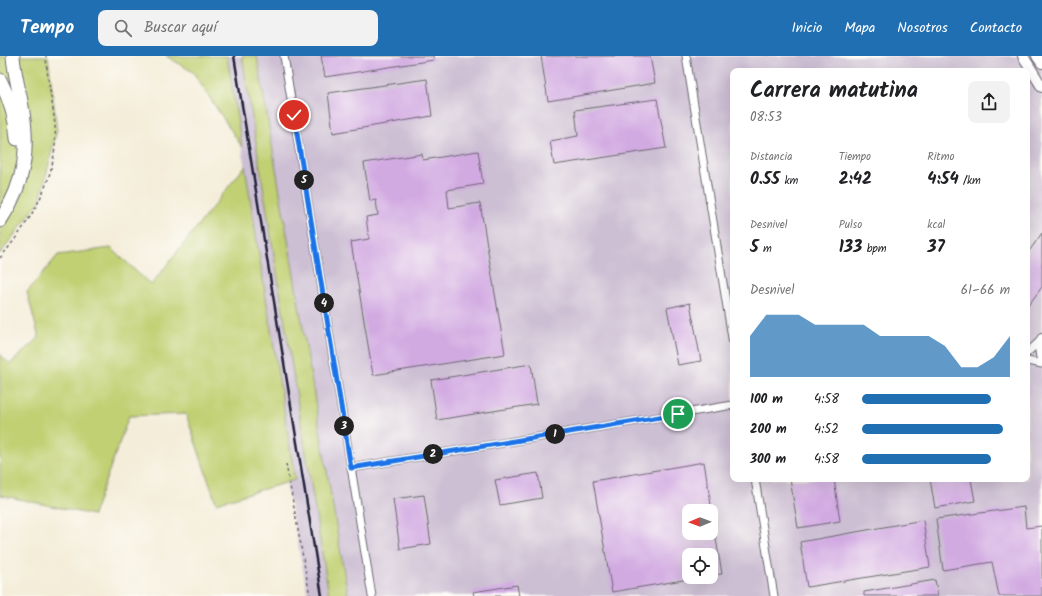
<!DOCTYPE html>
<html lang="es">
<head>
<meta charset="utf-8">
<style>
  :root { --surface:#fff; --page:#f2f2f2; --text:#202124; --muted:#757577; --accent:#1f6fb2 }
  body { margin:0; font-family:Kalam,sans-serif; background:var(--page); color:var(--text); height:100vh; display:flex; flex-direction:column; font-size:15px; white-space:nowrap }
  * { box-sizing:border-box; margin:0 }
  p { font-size:13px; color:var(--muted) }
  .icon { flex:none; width:22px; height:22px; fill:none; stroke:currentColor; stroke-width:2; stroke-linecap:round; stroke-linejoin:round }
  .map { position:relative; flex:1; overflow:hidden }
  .side { position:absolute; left:730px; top:12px; width:300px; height:414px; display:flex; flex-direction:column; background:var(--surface); border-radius:8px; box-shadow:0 4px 16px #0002 }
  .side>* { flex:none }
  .needle { width:26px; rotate:269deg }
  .tools { position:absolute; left:682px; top:448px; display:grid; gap:8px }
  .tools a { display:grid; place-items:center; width:36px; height:36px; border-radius:8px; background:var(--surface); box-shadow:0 4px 16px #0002; font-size:20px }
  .pin { position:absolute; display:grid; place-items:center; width:34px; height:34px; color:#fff; margin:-17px; border:2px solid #fff; border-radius:50%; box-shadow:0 1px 4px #0007 }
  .km { position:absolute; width:20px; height:20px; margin:-10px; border-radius:50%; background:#222; color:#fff; font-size:11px; line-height:20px; text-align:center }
  .round { display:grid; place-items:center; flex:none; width:42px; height:42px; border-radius:8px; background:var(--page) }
  .overview { display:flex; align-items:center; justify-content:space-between; height:68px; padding:0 20px }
  h1 { font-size:22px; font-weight:600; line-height:30px }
  .figures { display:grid; grid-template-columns:repeat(3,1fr); gap:6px; height:68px; padding:4px 20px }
  .figures div { display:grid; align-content:center }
  .figures b { font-size:17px; font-weight:600 }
  .figures small { font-size:11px; font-weight:400 }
  .figures p { font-size:11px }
  .chart { height:112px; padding:8px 20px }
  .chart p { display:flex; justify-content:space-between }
  .chart svg { width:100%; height:72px; margin-top:4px; fill:var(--accent); opacity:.7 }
  ul { padding:0 20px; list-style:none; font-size:13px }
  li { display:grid; grid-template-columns:64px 48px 1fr; align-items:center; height:30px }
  li i { height:10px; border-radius:5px; background:var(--accent) }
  header { display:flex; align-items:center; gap:24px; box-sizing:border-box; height:56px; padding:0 20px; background:var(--accent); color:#fff }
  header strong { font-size:19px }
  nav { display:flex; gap:22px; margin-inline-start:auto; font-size:14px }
  .search { width:280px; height:36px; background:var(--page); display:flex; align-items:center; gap:10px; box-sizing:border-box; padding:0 14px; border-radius:8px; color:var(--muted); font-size:15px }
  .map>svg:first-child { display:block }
  .industrial { fill:#ccbed3; fill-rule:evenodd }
  .green { fill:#c1d073; stroke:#727957 }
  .building { fill:#d2aae2 }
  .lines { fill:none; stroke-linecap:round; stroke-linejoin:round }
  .street-casing { stroke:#6c6972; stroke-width:9 }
  .secondary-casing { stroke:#6c6972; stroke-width:12 }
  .highway-casing { stroke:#6c6972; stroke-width:15 }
  .path { stroke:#6c6972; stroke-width:1.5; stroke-dasharray:3 3; stroke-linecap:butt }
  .street { stroke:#fff; stroke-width:7 }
  .secondary { stroke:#fff; stroke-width:10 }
  .highway { stroke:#fff; stroke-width:13 }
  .rail { stroke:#22223b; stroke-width:2.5 }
  .route-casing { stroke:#fff; stroke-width:8 }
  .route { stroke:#1a73e8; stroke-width:5 }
</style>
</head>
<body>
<header>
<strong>Tempo</strong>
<div class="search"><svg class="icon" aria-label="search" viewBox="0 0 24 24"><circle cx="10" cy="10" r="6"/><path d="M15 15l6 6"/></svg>Buscar aquí</div>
<nav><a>Inicio</a><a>Mapa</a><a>Nosotros</a><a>Contacto</a></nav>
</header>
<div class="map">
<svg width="1042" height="540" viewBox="0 0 1042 540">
  <rect width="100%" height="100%" fill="#fdfcf7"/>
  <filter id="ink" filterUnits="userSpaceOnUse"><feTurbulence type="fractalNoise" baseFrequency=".025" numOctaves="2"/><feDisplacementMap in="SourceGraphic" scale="8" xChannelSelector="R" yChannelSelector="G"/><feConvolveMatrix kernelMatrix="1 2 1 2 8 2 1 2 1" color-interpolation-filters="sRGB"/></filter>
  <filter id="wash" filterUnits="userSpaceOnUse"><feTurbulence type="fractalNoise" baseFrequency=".012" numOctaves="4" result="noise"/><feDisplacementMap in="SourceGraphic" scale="16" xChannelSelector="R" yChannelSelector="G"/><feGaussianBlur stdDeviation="0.9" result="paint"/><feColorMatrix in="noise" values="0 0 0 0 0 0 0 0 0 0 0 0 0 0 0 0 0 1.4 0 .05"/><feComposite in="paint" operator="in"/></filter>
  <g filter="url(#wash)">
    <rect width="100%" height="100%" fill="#f4edd9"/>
    <path class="industrial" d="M227,0H242L329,540H308L286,427L295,424Z
      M257,0H1042V540H348ZM733,15H1027V423H733ZM689,455H711V477H689ZM689,499H711V521H689Z"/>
    <path class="green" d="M0,0H48L57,74L40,145L0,198Z
      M166,0H227L242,91L193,16Z
      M242,0H257L348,540H329Z
      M245,110L295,424L216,447L186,358L129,360L93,459L0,439V298L10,308L39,282L27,236L58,199L111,192L151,229Z"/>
    <g id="blocks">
      <path class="building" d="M321,0H433L434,4L325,21Z
        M541,0H650L655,27L548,45Z
        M427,23L432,60L333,77L328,37Z
        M657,43L666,92L554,109L550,85L578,80L575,54Z
        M478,95L483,128L447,134L449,152L480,147L505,298L373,319L351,186L369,183L366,161L378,159L376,144L370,145L364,107L422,98L423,104Z
        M1042,177V231L1027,251V198Z
        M690,247L701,305L678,309L667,252Z
        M531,308L537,348L437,364L431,324Z
        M704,406L712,455H689V477H715L722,518L711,519V499H689V523L612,536L593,425Z
        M538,417L542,442L500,449L495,424Z
        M790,423H834L840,465L798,472Z
        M930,423H971L975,445L935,452Z
        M424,439L431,488L400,493L393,443Z
        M1024,451L1026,472L1042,470V540H999L992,506L943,514L936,463Z
        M923,464L930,511L807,531L800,486Z
        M935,524L938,540H864V536Z
        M517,529L519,540H474L473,536Z"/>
    </g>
  </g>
  <g filter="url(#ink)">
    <use href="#blocks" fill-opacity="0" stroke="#6c6972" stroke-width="1"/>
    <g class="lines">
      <g class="street-casing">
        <path id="street" d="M284,0L372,540
          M686,0L733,288
          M1027,297L1041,284
          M1027,305L1042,308
          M351,412L733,349
          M755,423L774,540"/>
      </g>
      <g class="secondary-casing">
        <path id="secondary" d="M1023,0L1042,31
          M1037,0L1042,7
          M1042,283L1040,292L1042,305"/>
      </g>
      <g class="highway-casing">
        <path id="highway" d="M0,24C9,42 16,62 17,83
          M0,165C26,126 30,90 21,45C18,30 14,15 13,0"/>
      </g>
      <path class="path" d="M0,202C31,165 59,121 55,70C53,46 47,24 46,0
        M286,408L310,540"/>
      <use href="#street" class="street"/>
      <use href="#secondary" class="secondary"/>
      <use href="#highway" class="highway"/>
      <path class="rail" d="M234,0L322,540"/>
    </g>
  </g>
  <g class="lines" filter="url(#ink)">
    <g class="route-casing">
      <path id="route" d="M294,59L351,412L678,358"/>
    </g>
    <use href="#route" class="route"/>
  </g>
</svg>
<div class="tools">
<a><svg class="needle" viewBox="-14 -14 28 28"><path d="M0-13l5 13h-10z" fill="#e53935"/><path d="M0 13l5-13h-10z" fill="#757577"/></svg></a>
<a><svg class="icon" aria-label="locate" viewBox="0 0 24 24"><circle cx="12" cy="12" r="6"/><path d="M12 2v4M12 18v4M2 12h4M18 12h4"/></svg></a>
</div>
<div class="pin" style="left:678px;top:358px;background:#1e9e55"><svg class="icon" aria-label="arrive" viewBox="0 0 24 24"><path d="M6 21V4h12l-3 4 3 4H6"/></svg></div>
<div class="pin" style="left:294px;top:59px;background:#d93025"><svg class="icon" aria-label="check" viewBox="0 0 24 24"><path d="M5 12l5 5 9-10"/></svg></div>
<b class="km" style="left:555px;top:378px">1</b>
<b class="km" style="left:433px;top:398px">2</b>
<b class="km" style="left:344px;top:370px">3</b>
<b class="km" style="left:324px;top:247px">4</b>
<b class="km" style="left:304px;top:124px">5</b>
<section class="side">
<div class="overview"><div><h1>Carrera matutina</h1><p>08:53</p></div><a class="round"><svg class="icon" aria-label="share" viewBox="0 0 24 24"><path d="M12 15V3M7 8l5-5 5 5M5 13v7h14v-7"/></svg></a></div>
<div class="figures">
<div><p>Distancia</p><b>0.55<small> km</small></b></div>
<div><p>Tiempo</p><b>2:42</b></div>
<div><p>Ritmo</p><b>4:54<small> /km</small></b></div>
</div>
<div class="figures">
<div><p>Desnivel</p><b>5<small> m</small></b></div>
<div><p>Pulso</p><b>133<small> bpm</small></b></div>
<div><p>kcal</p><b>37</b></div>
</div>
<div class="chart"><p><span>Desnivel</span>61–66 m</p>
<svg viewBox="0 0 160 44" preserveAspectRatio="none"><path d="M0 44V19L10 6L20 6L30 6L40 12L50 12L60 12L70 12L80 19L90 19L100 19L110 19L120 25L130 38L140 38L150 32L160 19V44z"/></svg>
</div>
<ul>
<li><b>100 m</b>4:58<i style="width:87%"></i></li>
<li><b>200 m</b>4:52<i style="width:95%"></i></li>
<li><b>300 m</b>4:58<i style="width:87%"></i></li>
</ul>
</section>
</div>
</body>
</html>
